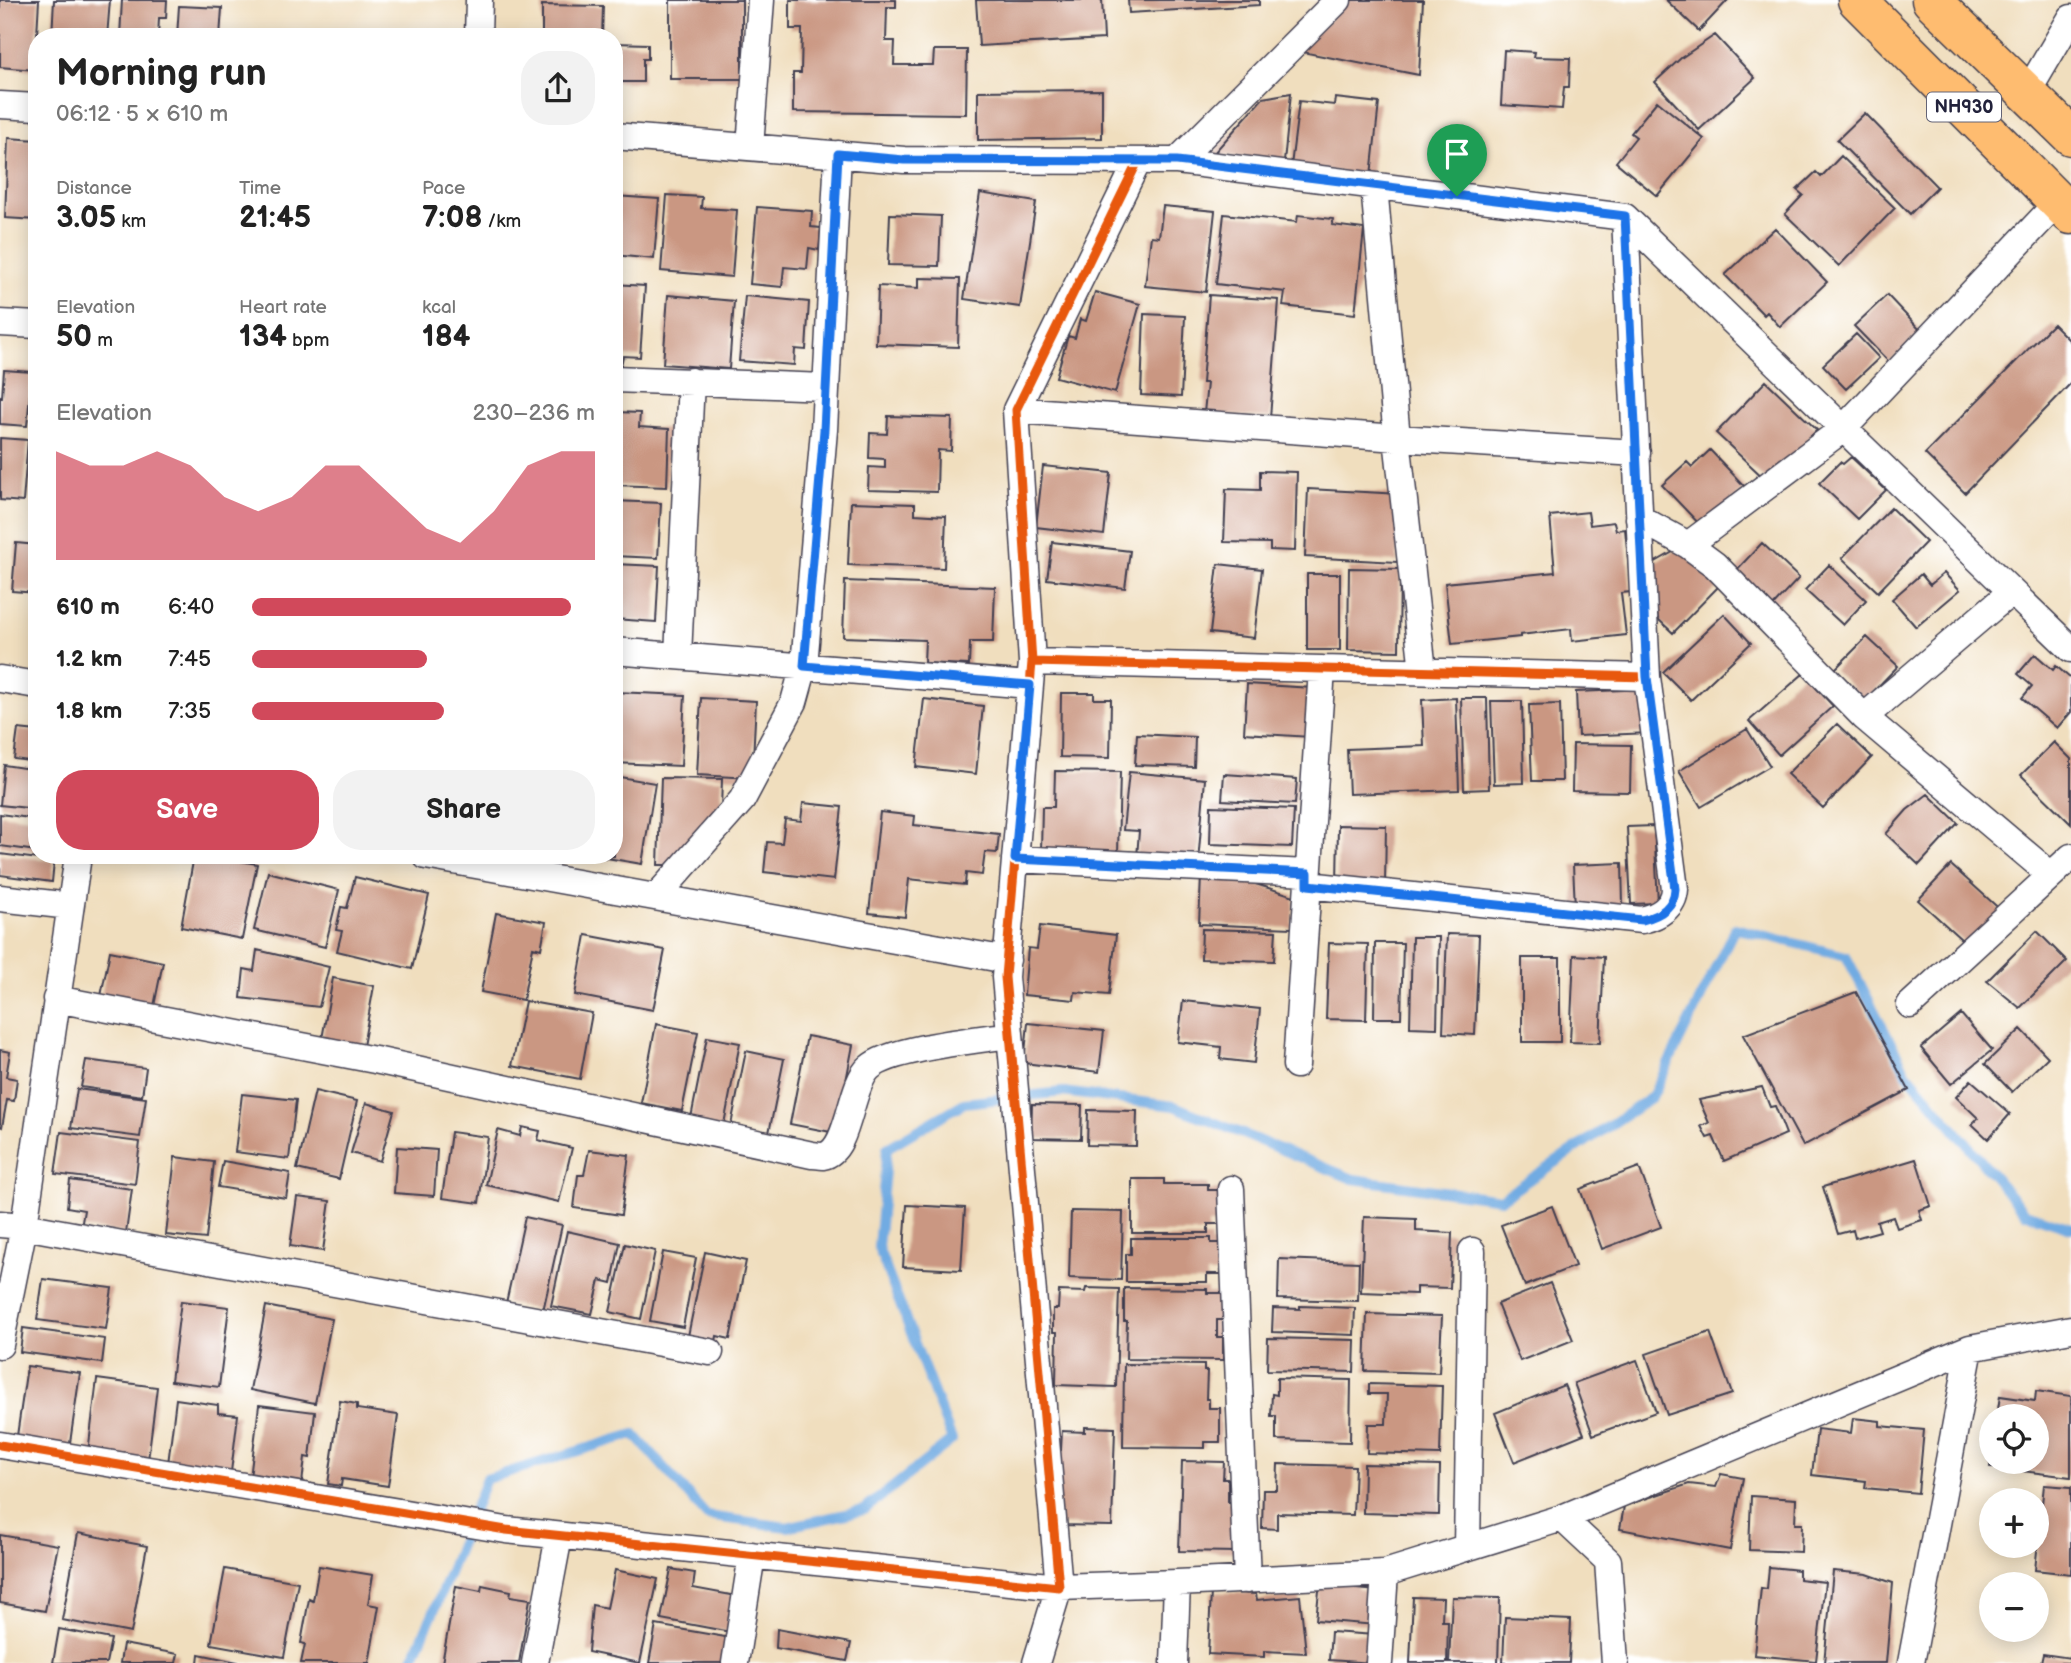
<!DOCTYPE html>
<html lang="en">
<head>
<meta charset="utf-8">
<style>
  :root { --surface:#fff; --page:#f2f2f2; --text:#222; --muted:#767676; --accent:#d1495b }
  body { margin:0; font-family:"Balsamiq Sans",sans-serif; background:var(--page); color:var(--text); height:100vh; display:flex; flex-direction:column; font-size:26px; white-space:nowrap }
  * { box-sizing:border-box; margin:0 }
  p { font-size:23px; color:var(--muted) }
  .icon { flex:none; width:38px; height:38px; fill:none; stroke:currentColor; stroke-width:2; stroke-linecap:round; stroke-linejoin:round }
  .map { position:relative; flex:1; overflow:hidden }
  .sheet { position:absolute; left:28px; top:28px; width:595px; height:836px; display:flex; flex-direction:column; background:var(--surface); border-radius:28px; box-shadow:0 4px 18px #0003 }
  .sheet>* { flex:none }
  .tools { position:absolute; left:1979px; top:1404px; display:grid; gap:14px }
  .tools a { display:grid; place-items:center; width:70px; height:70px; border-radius:50%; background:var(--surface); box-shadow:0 4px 18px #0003; font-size:35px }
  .pin { position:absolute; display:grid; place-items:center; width:60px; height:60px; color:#fff; margin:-72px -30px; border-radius:50% 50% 50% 0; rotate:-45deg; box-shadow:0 0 7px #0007 }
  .pin .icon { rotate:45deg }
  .round { display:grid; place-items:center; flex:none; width:74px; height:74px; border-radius:28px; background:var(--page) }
  .head { display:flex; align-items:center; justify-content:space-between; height:119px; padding:0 28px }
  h1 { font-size:38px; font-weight:600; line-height:52px }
  .figures { display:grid; grid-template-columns:repeat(3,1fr); gap:10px; height:119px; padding:7px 28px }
  .figures div { display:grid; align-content:center }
  .figures b { font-size:30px; font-weight:600 }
  .figures small { font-size:19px; font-weight:400 }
  .figures p { font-size:19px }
  .chart { height:196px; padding:14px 28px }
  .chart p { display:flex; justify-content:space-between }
  .chart svg { width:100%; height:126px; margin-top:7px; fill:var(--accent); opacity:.7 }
  .cta { display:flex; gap:14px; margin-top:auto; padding:14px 28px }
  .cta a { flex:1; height:80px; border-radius:28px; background:var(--accent); color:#fff; font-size:28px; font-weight:600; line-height:80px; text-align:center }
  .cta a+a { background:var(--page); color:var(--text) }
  ul { padding:0 28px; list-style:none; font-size:23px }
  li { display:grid; grid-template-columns:112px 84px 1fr; align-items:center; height:52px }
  li i { height:18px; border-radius:9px; background:var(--accent) }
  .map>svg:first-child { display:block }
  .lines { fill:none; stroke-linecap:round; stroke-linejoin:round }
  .stream { stroke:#71abe2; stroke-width:10 }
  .building { fill:#ca9782 }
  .street-casing { stroke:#413e4f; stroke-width:29 }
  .highway-casing { stroke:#413e4f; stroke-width:41 }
  .street { stroke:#fff; stroke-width:26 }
  .highway { stroke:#febc70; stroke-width:38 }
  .cycleway-casing { stroke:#fff; stroke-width:13 }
  .cycleway { stroke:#e8590c; stroke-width:9 }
  .route-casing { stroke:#fff; stroke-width:14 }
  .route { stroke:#1a73e8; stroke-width:9 }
  .labels { text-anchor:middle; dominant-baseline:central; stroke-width:5; stroke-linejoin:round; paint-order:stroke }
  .shield { fill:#fff; stroke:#646476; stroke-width:2 }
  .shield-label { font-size:18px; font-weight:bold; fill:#22223b }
</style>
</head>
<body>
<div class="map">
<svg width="2071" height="1663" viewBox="0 0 2071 1663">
  <rect width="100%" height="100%" fill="#fff"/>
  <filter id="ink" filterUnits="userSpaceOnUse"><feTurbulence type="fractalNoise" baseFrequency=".0143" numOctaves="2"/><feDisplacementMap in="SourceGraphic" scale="14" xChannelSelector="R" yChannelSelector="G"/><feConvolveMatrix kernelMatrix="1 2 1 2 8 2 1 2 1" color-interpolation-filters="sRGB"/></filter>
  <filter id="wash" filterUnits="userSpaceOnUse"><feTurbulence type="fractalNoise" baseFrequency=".00686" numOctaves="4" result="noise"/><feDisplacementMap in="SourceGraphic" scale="28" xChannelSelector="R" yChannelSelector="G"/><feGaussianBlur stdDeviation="1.57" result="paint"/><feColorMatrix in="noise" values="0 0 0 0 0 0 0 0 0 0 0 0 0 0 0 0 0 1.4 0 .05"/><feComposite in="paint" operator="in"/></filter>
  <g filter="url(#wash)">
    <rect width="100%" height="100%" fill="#f0debe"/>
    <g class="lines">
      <path class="stream" d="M411,1663L437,1604L486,1479L634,1434L707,1516L787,1527L864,1510L952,1440L878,1247L887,1148L964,1103L1063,1092L1174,1106L1353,1179L1501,1199L1652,1097L1735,928L1846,956L1906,1072L2025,1213L2071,1228"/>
    </g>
    <g id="blocks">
      <path class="building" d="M0,0H39L35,70L0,67Z
        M54,0H110L107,37H52Z
        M122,0H167L166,18H159L158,37H120Z
        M670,0H742V79H670Z
        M790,0H896V7H887L886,41H895L894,65H933L934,50H967L966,114L793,112V73H801L802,29H790Z
        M976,0H1102L1104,39L979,46Z
        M1128,0H1259V5L1129,13Z
        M1350,0H1423L1419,75L1297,51Z
        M1666,0H1728L1699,31Z
        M542,5L603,6L602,37H542Z
        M179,6L222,8L220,37H177Z
        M1715,35L1755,78L1699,130L1655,82L1681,58Z
        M614,43L648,44V59H643V82H614Z
        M1504,50L1535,52L1534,57L1570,58L1569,87H1564L1562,109L1501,105Z
        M1102,90V138L978,140V91Z
        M1291,93L1284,162L1213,154L1263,98Z
        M1335,98L1379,103L1371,176L1291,166L1299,101L1334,105Z
        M1657,101L1704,139L1657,196L1616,162L1636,137L1631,133Z
        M1865,113L1937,187L1910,214L1837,140Z
        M8,138L37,140V220L5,218Z
        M1841,156L1895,208L1839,266L1785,214L1803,195L1797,190L1816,172L1821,177Z
        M980,193L1036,202L1020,307L964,299Z
        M667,195L702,197L701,208L737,210L732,277L661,271Z
        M614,196L659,199L654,259L614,255Z
        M1163,206L1215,211L1206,292L1145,286L1151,236L1159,237Z
        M757,207L812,211L811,227L821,228L819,250L809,248L807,269L784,267L782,287L750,284Z
        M890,214L941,216L939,266L888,265Z
        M1224,214L1297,222L1298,215L1333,219L1332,225L1364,229L1355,314L1283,306L1285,292L1216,284Z
        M1775,228L1827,282L1780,327L1767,312L1764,315L1725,275Z
        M919,278L960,279L958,347L876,344L878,286L919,288Z
        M614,284L645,286L640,357L623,356L621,366L614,365Z
        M1095,292L1140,304L1115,393L1056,377L1068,336L1075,338L1080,319L1086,321Z
        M668,295L734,301L729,369L663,364Z
        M1209,295L1279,300L1270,418L1204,413L1207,383H1202Z
        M1887,295L1922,332L1889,362L1854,326Z
        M745,296L809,302L806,350L795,349L794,365L739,361Z
        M1144,314L1185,316L1181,397L1141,395Z
        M2053,324L2071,342V383L1965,493L1925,454Z
        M1856,334L1879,358L1846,389L1823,365Z
        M4,370L32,372L27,426L0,424V396L2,397Z
        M1766,381L1817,430L1767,481L1716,433Z
        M616,412L640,413L639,427L669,429L667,487L614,485Z
        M888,416L952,418L951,451L938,450L937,492L868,490L869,467L885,468V459L869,458L870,433L887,434Z
        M0,438L28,440L23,502L0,500Z
        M1710,450L1746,488L1703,528L1662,485L1687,462L1692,467Z
        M1851,457L1886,490L1857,519L1819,483L1840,462L1843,464Z
        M1043,466L1111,473L1104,535L1036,527Z
        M1260,471L1297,472L1295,551L1270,550V543L1224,542L1226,489L1260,490Z
        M1308,489L1401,494L1397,562L1305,557Z
        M614,501L661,503L658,558L614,556Z
        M851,502L915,504V514L946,516L944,568L848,565Z
        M1891,508L1926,542L1878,592L1842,558Z
        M1588,512L1590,525L1614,522L1616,530L1625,529L1631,592L1621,593L1626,635L1572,641L1571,629L1520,635V637L1452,644L1445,583L1555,572L1550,516Z
        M1052,542L1130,551L1125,588L1047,579Z
        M16,543L37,545V593L12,591Z
        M1762,543L1799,578L1768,611L1731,576Z
        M1680,548L1719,586L1673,633L1658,619L1652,564Z
        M614,564L659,566L656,622L614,619Z
        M1218,564L1262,569L1254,638L1210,633Z
        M1829,565L1866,600L1843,625L1805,590Z
        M1349,568L1400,569L1399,651L1348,650Z
        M1944,573L1960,590L1916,627L1892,599L1921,574L1930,585Z
        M1307,574H1340V650H1307Z
        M845,581L995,587L993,642H970L969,665L924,663L925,640L843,637Z
        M1724,614L1751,643L1691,700L1663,672Z
        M1867,637L1898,666L1865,700L1834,670Z
        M2035,654L2053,670L2056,666L2071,679V712L2057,728L2022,698L2032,686L2018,674Z
        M1803,674L1833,706L1779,755L1749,721Z
        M1247,684L1313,688L1311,737L1244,733Z
        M1648,689L1651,733L1578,736L1576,692Z
        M614,692L685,695L681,766L614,763Z
        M1061,693H1094V699H1111L1110,758L1060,757Z
        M701,698L756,701L752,778L697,775Z
        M1456,698L1459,790L1349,794L1347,749L1424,746L1422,700Z
        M1461,698H1487L1489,789L1464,790Z
        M924,699L983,706L976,774L916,767Z
        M1491,701H1522L1524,783L1494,784Z
        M1560,704L1562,781H1532L1529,705Z
        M1837,724L1872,757L1823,808L1787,774Z
        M18,729L37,731V762L14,759Z
        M1747,729L1770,766L1701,807L1679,771Z
        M1137,734L1195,737L1194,767L1135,765Z
        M2054,742L2071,759V824L2021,775Z
        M1573,744L1631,745L1630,792L1572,791Z
        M4,765L37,770V809L0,805Z
        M1055,771L1120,772L1118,853L1041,852L1042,807H1054Z
        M1129,772L1205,779L1198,863L1137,857L1139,831L1123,830Z
        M1224,774L1297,779L1295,804L1222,800Z
        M614,776L655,783L642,864L601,857L614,856Z
        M661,778L722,779L721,809L682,865H658Z
        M1928,794L1958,823L1919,865L1886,834L1907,810Z
        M803,803L842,807L834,880L764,872L767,842L782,843L785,819L801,821Z
        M1211,806L1294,809L1292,847L1210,844Z
        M880,812L915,816L914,825L999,834L997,853L985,852L982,875L966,873L965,885L909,879L905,917L869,913Z
        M0,814L37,819V851L0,846Z
        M1338,825L1386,826L1385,885H1337Z
        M1654,826L1658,903L1631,904L1627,827Z
        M0,854L54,861L52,882L0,875Z
        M194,856H213L257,864L242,939L181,927Z
        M1622,863L1623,905L1575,907L1573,865Z
        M1951,865L2005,914L1972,949L1918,900Z
        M268,872L339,890L325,947L254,930Z
        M1201,876L1233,877L1294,896L1292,928L1199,924Z
        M355,877L429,895L412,969L337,951L342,931L336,930L341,907L347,908Z
        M496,913L546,922L541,949L533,947L523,1000L481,992Z
        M1040,926L1116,935L1109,995L1075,992L1074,1000L1024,995L1028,948L1037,949Z
        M1202,929L1276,931L1274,961L1201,959Z
        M2037,931L2067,961L2020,1008L1987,981Z
        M1447,934L1479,935L1475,1035L1443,1033Z
        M586,935L665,950L653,1010L575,995Z
        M1412,937H1439L1437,1028L1410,1027Z
        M1329,943L1368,944L1366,1020L1326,1019Z
        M1375,943H1403L1401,1018H1374Z
        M257,950L329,967L319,1007L241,998L244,969L254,971Z
        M110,951L163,962L153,1011L100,1001Z
        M1574,955L1604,957L1600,1043L1570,1042Z
        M1522,958H1560V1042H1522Z
        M333,978L374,986L363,1046L322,1039Z
        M1856,992L1909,1090L1803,1146L1743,1035Z
        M525,1001L592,1013L580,1079L512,1066Z
        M1183,1001L1260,1009L1254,1063L1220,1059L1221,1047L1178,1042Z
        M1961,1014L1992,1050L1951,1084L1921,1048Z
        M1028,1023L1104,1031L1099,1072L1024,1063Z
        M656,1024L698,1032L682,1111L641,1103Z
        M2021,1029L2048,1057L2012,1092L1985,1064Z
        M807,1036L853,1045L836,1133L790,1124Z
        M707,1037L740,1043L723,1129L690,1123Z
        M0,1050L10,1052L6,1077L17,1079L14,1101L7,1100L2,1127L0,1126Z
        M746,1051L784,1059L769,1133L731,1125Z
        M86,1060L146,1068L142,1096L81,1087Z
        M1971,1080L2010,1114L1988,1139L1972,1124L1978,1118L1956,1097Z
        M1762,1087L1770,1107L1775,1106L1786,1134L1724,1161L1713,1136L1707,1138L1701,1126L1709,1123L1699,1100Z
        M77,1089L146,1098L140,1137L71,1128Z
        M315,1091L357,1101L339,1179L297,1169Z
        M242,1094L296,1100L289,1159L235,1152Z
        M366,1103L394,1111L380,1161L351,1153Z
        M1032,1104L1082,1105L1081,1139L1031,1138Z
        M1088,1110L1137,1111L1136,1146L1087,1145Z
        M522,1127L540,1131L538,1140L572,1148L559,1202L486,1185L498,1130L520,1136Z
        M61,1132L140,1142L135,1184L55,1174Z
        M451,1132L488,1137L479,1203L442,1198Z
        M397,1147L437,1150L434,1196L394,1193Z
        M589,1150L629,1155L621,1215L574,1208L578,1175H584Z
        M175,1157L214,1162L206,1239L166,1235Z
        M1916,1159L1931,1206L1919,1210L1922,1220L1897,1228L1893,1217L1877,1222L1880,1231L1855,1238L1853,1230L1838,1234L1823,1187Z
        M223,1161L290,1173L286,1198L218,1187Z
        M1639,1167L1661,1227L1602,1249L1580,1189Z
        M1132,1179H1164V1184H1208V1190H1224V1224H1208V1233H1132Z
        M70,1180L132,1189L126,1233L81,1228L84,1210L67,1207Z
        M297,1197L330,1201L323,1251L290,1246Z
        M907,1205L965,1208L961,1270L903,1267Z
        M1552,1206L1575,1266L1525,1286L1501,1225Z
        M1071,1211L1123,1212L1121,1280L1069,1278Z
        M525,1217L562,1225L543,1311L506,1303Z
        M1364,1217L1416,1219V1231L1452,1233L1450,1288L1416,1287V1294L1361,1292Z
        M567,1231L620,1243L612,1283L600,1280L592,1314L551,1306Z
        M1131,1238H1211V1243H1225V1274H1207V1282H1126V1254H1131Z
        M625,1244L655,1251L641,1319L610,1312Z
        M663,1252L696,1258L683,1327L650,1321Z
        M705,1252L746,1261L730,1339L717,1336L714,1352L686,1346Z
        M1279,1259L1359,1262L1358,1301L1278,1299Z
        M43,1279L112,1288L106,1329L37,1320Z
        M1550,1283L1573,1340L1520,1361L1497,1304Z
        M1086,1288L1119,1289L1116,1387L1056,1385L1057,1332H1053V1309H1058L1059,1291L1085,1292Z
        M1124,1288L1207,1289V1293H1224V1320H1217V1337H1223V1360L1126,1359L1127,1321H1124Z
        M181,1301L229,1307L219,1387L171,1381Z
        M266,1306L332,1319L315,1403L250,1390Z
        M1300,1306L1355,1308L1354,1335L1272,1332L1273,1308L1300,1309Z
        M1367,1314L1442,1316L1439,1373L1365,1371Z
        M23,1328L105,1339L102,1363L20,1352Z
        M1710,1332L1732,1394L1667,1415L1646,1354Z
        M1268,1338L1355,1340L1354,1372L1267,1370Z
        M1637,1360L1656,1412L1593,1435L1574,1383Z
        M1124,1364L1204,1365V1371H1207L1206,1399H1209V1408H1220V1442H1205V1448L1123,1447Z
        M27,1366L80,1373L69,1450L16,1443Z
        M1277,1378L1351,1380L1350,1442L1276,1440V1416H1271L1272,1394L1277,1395Z
        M97,1379L157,1387L148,1460L88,1453Z
        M1369,1384L1442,1386L1440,1455L1367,1453L1368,1424H1386L1387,1394H1369Z
        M1564,1385L1584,1434L1514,1462L1495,1413Z
        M2036,1391L2071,1396V1477L1990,1467L1991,1461H2037V1416H1997L2000,1396L2035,1401Z
        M176,1399L218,1405V1413L238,1415L230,1480L167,1472Z
        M340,1401L357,1404V1409L398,1415L388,1486L342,1479L341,1486L328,1484Z
        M259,1405L315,1412L310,1458L305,1457L302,1484L250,1478Z
        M1853,1418L1880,1421V1426L1924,1430L1918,1493L1865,1488L1866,1481L1812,1475L1817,1429L1851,1433Z
        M1085,1427L1115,1428L1112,1526L1059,1525L1053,1450H1061L1062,1431L1085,1432Z
        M1182,1461L1224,1462L1223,1479H1228V1502H1238L1237,1552L1179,1551Z
        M1278,1464L1355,1466L1353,1515L1277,1513V1529L1262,1528L1263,1490H1277Z
        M1364,1464L1440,1466L1439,1515L1363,1513Z
        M1721,1474L1743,1478L1730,1550L1620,1529L1624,1506L1689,1484L1716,1487Z
        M2044,1485L2071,1487V1574L2035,1570Z
        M1751,1496L1796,1499L1795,1524H1802L1801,1552L1749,1550Z
        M78,1533L147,1546L131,1633L62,1620Z
        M0,1535L58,1545L45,1611L0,1603Z
        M319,1566L373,1575L368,1604L379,1606L369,1663H301L305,1644L301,1643L309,1599L313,1601Z
        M1769,1567L1799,1570V1579L1825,1582L1816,1661L1754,1655L1761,1588L1767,1589Z
        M225,1569L298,1582L284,1657L211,1644Z
        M671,1569L695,1573L693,1588L742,1597L736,1633L661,1619Z
        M615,1570L658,1579L640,1663L588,1652L592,1605L607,1608Z
        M1833,1571L1867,1574L1893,1583L1886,1663H1824Z
        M1320,1581L1358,1584L1357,1589L1378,1591L1376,1625L1316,1620Z
        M482,1585L511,1591L510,1596L530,1599L519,1663H442L456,1586L481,1591Z
        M1211,1592L1256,1594L1257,1600L1300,1596L1306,1653L1264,1651V1657L1208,1654Z
        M1413,1597L1443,1598L1442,1621H1448L1447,1663H1410Z
        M1452,1597L1500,1598L1498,1663H1449Z
        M1505,1617L1571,1620L1569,1663H1503Z
        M656,1625L731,1638L726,1663H649Z
        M59,1629L111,1639L106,1663H53Z
        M777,1629L851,1643L847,1661L776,1648Z
        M1331,1632L1375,1635L1373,1663L1329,1660Z
        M123,1644L178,1654L176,1663H120Z
        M199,1654L238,1662V1663H198Z
        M2043,1654L2071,1658V1663H2041Z"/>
    </g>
  </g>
  <g filter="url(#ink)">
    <use href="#blocks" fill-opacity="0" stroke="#413e4f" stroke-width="2"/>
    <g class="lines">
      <g class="street-casing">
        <path id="street" d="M478,37L479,0
          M2027,93L2071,18
          M0,105L37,107
          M614,136L904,160L1177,161L1338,0
          M750,147L761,0
          M1177,161L1625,217L2071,649
          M1374,186L1397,438L1423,671
          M0,323L37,325
          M614,379L826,387
          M1016,410L1397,438L1637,453
          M1639,518L1688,545L1715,565L1864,717L2051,875
          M1688,545L1843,429L2058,202
          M614,651L1030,685
          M678,656L691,381
          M1032,662L1647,677L1625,217
          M0,679L37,685
          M1864,717L2011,592
          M78,856L24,1226L710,1352
          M426,856L1007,960
          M1015,859L1308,873
          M1308,885L1642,920C1659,916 1674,907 1675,889L1647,677
          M656,897L742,800L794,702L804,666L824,430L838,154
          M0,898L70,906
          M56,999L375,1060L812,1155C816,1155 819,1156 823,1156C850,1151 849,1086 869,1068C890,1048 978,1040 1010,1035
          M1910,1005L2071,857
          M1296,1065L1322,669
          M1231,1189L1247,1580
          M0,1224L24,1226L0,1345
          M0,1445L506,1530L1059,1587L1005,977L1032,662L1016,410L1138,161
          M1562,1518L1970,1348
          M1467,1547L1472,1251
          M535,1663L559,1536
          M735,1663L752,1555
          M1036,1663L1059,1587L1177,1583L1385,1573L1562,1518L1608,1561L1615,1663
          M1174,1663L1177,1583
          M1379,1663L1385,1573
          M1911,1663L1970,1348L2071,1329"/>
      </g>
      <g class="highway-casing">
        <path id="highway" d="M1857,0L2071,215
          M1931,0L2071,136"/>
      </g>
      <use href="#street" class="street"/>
      <use href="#highway" class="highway"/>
      <g class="cycleway-casing">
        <path id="cycleway" d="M1032,662L1647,677L1625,217
          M0,1445L506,1530L1059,1587L1005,977L1032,662L1016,410L1138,161"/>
      </g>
      <use href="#cycleway" class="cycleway"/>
    </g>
  </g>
  <g class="lines" filter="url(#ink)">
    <g class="route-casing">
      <path id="route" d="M838,154L904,160L1177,161L1625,216L1647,677L1675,889C1674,907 1659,916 1642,920L1308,885V873L1015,859L1030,685L804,666L824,430Z"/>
    </g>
    <use href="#route" class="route"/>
  </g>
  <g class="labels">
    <rect class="shield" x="1927" y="92.5" width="74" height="29" rx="5"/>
    <g class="shield-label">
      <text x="1964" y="107">NH930</text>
    </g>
  </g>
</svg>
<div class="tools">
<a><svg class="icon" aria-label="locate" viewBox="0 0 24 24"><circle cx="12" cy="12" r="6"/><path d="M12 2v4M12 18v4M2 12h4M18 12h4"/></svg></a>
<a>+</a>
<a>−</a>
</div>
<div class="pin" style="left:1457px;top:196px;background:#1e9e55"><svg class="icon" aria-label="arrive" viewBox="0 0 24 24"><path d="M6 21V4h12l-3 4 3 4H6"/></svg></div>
<section class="sheet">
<div class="head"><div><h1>Morning run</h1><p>06:12 · 5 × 610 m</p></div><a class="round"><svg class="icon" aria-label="share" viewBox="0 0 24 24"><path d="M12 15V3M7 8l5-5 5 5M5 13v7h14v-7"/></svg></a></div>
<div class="figures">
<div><p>Distance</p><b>3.05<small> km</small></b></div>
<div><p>Time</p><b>21:45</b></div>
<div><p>Pace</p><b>7:08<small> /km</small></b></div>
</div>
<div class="figures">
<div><p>Elevation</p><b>50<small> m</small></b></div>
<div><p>Heart rate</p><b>134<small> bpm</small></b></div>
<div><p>kcal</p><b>184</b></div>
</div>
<div class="chart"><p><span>Elevation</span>230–236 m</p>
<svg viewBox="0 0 160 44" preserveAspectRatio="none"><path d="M0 44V6L10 11L20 11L30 6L40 11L50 22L60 27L70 22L80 11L90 11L100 22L110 33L120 38L130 27L140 11L150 6L160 6V44z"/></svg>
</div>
<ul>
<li><b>610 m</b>6:40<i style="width:93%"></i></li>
<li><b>1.2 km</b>7:45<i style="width:51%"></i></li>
<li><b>1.8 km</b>7:35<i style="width:56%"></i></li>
</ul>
<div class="cta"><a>Save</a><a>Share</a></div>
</section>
</div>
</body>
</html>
